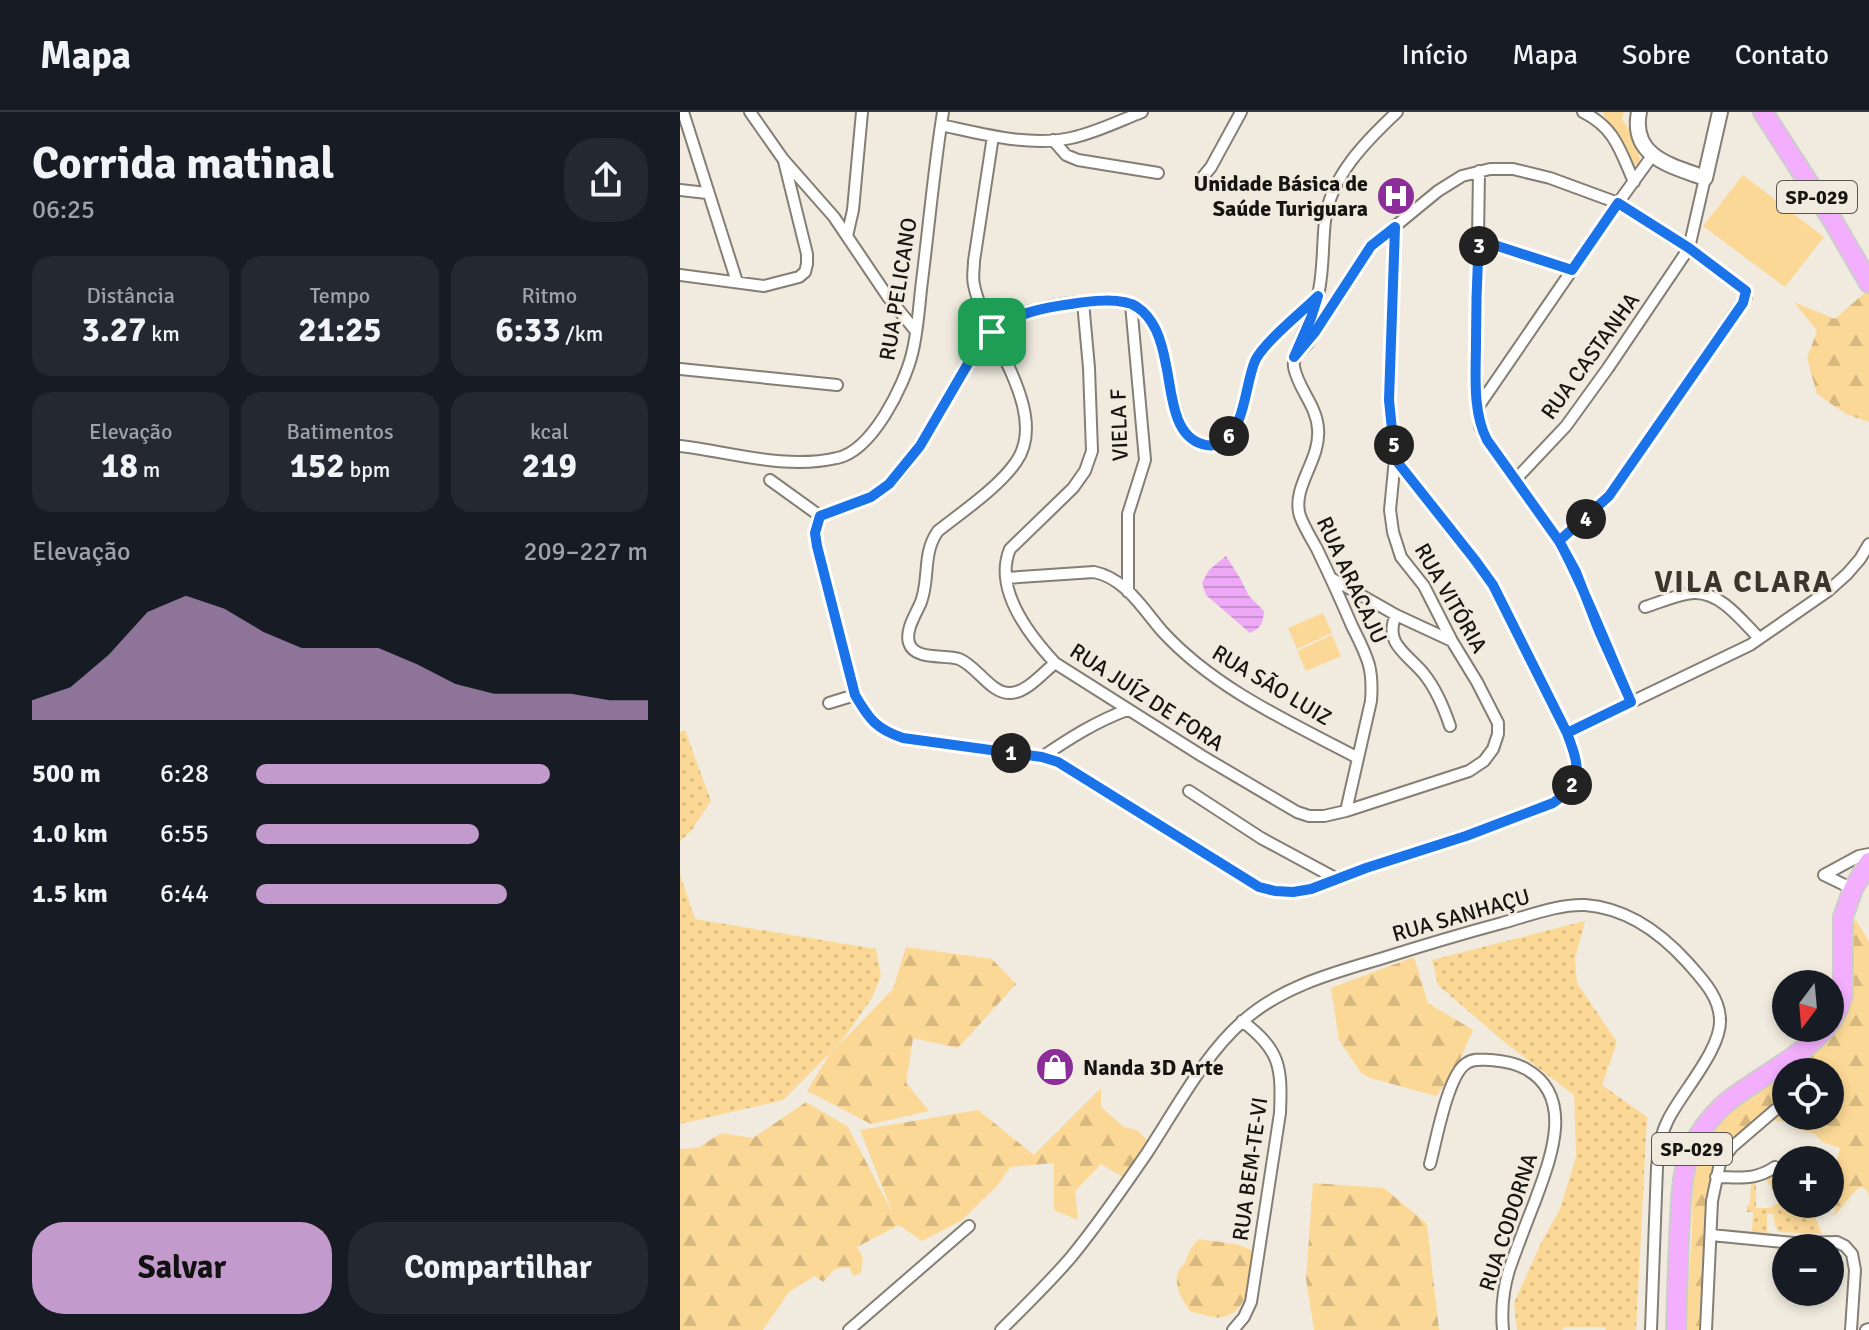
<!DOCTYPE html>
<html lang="pt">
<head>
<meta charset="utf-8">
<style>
  :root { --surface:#171b24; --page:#242831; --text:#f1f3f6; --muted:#9ea1a6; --line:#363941; --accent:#c39acc }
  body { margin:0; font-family:Signika,sans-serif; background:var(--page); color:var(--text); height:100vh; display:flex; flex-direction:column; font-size:30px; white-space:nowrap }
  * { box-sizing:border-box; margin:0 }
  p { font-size:26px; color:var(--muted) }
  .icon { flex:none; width:44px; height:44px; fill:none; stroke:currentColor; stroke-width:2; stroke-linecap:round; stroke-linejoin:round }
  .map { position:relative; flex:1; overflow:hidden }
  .details { display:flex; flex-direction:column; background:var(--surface); width:680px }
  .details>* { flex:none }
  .needle { width:52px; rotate:196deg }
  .controls { position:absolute; left:1092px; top:858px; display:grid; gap:16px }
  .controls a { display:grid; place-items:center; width:72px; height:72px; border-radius:50%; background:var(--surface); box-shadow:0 4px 12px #0003; font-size:40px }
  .pin { position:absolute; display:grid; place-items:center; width:68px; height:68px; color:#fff; margin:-34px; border-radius:16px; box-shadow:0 4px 12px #0006 }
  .km { position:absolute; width:40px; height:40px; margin:-20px; border-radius:50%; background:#222; color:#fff; font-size:22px; line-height:40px; text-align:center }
  .round { display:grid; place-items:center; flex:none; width:84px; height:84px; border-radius:32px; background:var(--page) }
  .head { display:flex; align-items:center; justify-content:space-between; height:136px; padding:0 32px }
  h1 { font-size:44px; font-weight:700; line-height:60px }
  .metrics { display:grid; grid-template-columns:repeat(3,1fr); gap:12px; height:136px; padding:8px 32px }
  .metrics div { display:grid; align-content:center; border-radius:20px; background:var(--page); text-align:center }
  .metrics b { font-size:34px; font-weight:700 }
  .metrics small { font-size:22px; font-weight:400 }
  .metrics p { font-size:22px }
  .chart { height:224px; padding:16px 32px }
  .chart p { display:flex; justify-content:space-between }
  .chart svg { width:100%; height:144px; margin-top:8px; fill:var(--accent); opacity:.7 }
  .action { display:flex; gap:16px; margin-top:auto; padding:16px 32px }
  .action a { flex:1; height:92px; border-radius:32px; background:var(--accent); color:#111; font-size:32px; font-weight:700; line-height:92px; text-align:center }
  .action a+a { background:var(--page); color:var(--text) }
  ul { padding:0 32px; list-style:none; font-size:26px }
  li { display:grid; grid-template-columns:128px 96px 1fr; align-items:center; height:60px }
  li i { height:20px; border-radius:10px; background:var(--accent) }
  header { display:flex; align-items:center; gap:48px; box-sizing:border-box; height:112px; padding:0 40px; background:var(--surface); border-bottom:2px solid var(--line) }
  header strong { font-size:38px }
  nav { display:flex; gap:44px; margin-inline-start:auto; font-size:28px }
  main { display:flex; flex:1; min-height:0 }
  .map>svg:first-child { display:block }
  .grass { fill:url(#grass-dots) }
  .forest { fill:url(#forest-firs) }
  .park { fill:#fbd896 }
  .water { fill:url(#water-rules) }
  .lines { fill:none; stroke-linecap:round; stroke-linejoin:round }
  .street-casing { stroke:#847e74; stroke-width:14 }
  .secondary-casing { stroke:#847e74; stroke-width:18 }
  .highway-casing { stroke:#cccccb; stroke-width:22 }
  .street { stroke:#fff; stroke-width:10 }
  .secondary { stroke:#fff; stroke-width:14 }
  .highway { stroke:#f3affd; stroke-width:18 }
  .route-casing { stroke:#fff; stroke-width:16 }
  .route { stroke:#1a73e8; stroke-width:10 }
  .labels { text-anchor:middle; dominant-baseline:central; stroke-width:6; stroke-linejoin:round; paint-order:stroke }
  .shield { fill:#f1ebdf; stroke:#58554f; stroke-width:2 }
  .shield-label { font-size:20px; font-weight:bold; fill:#171511 }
  .poi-label { font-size:22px; font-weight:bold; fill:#171511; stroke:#f1ebdf; text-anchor:end }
  .street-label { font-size:22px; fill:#171511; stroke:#f1ebdf }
  .district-label { font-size:30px; font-weight:bold; letter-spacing:2px; fill:#3b362d; stroke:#f1ebdf }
</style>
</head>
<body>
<header>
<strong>Mapa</strong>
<nav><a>Início</a><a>Mapa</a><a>Sobre</a><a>Contato</a></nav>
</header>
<main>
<section class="details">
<div class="head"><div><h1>Corrida matinal</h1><p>06:25</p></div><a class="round"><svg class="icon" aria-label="share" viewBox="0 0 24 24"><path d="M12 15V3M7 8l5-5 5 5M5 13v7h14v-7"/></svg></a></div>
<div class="metrics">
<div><p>Distância</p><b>3.27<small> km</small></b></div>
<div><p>Tempo</p><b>21:25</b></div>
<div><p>Ritmo</p><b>6:33<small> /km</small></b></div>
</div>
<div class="metrics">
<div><p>Elevação</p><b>18<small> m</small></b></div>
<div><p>Batimentos</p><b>152<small> bpm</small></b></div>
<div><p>kcal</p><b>219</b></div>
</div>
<div class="chart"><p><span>Elevação</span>209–227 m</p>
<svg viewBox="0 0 160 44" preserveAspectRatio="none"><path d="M0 44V38L10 34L20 24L30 11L40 6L50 10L60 17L70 22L80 22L90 22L100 27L110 33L120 36L130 36L140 36L150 38L160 38V44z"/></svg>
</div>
<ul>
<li><b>500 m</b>6:28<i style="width:75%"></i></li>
<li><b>1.0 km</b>6:55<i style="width:57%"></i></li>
<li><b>1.5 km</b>6:44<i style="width:64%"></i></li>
</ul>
<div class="action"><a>Salvar</a><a>Compartilhar</a></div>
</section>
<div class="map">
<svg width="1189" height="1218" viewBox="0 0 1189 1218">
  <defs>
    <pattern id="grass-dots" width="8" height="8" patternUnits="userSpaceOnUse" patternTransform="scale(2)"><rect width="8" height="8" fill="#fbd896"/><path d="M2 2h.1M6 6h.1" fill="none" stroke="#d6b880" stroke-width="1.8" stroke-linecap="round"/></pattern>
    <pattern id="forest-firs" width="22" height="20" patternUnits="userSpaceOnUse" patternTransform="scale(2)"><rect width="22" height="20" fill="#fbd896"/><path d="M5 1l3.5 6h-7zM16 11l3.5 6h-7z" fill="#d6b880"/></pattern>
    <pattern id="water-rules" width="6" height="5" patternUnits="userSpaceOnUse" patternTransform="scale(2)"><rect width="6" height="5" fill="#eda8f6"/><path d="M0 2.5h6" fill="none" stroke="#ca90d2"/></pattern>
  </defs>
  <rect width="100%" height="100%" fill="#f1ebdf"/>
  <path class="grass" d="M5,618L31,689L11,719L0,729V620Z
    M0,762L15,807L196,837L201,864L192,886L161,930L103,988L0,1012Z
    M905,809L895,847L897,871L937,930L922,973L967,1005L956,1218H926L924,1215H885L882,1218H837L834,1191L862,1129L880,1097L896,1045L894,983L823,929L758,873L752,848Z
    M1097,1059L1104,1071L1100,1074L1106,1083V1092H1126L1129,1097L1133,1100L1142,1122L1099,1120L1095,1114L1093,1102H1087V1121L1072,1120L1073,1100H1067V1093H1070L1071,1071H1076V1096H1090L1101,1089L1085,1066Z"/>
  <path class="forest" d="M1189,177V310L1166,302L1137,282L1127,246L1137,219L1114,190L1155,207Z
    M1175,806L1189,830V1085L1187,1078L1181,1075L1176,1078L1154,1104L1155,1097L1153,1083L1156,1063L1154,1057L1160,1036L1142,1030L1135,1022L1118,1017L1110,1010L1088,1008L1100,998L1102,995L1100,992H1094L1072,1009L1046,1034L1035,1052L1030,1069L1026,1095L1019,1218H1007C1007,1185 1010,1152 1012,1119C1013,1089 1010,1055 1026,1028C1043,998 1078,978 1106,960V1004H1150V960H1107C1144,937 1172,916 1173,869C1173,847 1170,828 1175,806Z
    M226,835L312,847L336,872L278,936L233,926L226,971L249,999L191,1012L127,979L149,943L213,877Z
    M734,845L748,891L793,918L775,958L756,984L690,966L681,961L659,928L651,876Z
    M421,976V995L444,1015L457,1018L467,1028L443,1065L421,1052L395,1079L398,1108L374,1098V1051L330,1055L318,1073L282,1108L242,1129L219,1113L177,1135L183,1146L181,1161L173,1164L169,1155L155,1157L143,1170L135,1164L109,1180L83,1218H0V1037L18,1036L41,1021L73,1026L126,990L168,1015L213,1102L180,1018L298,998L354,1043Z
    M633,1071L704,1076L747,1112L759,1218H634L626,1167Z
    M520,1127C538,1131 558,1129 574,1140C571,1161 570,1200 543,1205C532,1207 522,1201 511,1200C503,1190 492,1171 499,1158C501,1155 505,1152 506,1148C510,1139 511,1133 520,1127Z"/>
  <path class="park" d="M923,0H944L942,7C951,18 959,36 960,50L956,53C943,45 943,29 935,17C929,10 925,9 923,0Z
    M1063,63L1144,125L1105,175L1023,114Z
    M643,501L652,521L617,537L608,516Z
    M652,523L661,544L626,559L617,539Z"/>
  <path class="water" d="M546,444L560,466L569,484L584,499C583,511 581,516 570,521L526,483L522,471L529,458Z"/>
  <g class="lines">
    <g class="street-casing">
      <path id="street" d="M3,0L57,170
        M70,0L103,47L154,105L208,185L235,218
        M903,0C935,16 940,38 954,70
        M261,13C303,22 349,35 391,26C415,21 439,9 462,0
        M313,24L294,149C294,157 292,165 294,173C304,224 371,300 336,350C319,375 282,400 258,419C242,441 250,466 241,490C236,502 225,518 229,531C235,549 265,542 279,547C297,554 311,582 330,581C346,581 363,561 375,551
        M373,28L386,43L398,48L478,61
        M799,59L796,262L800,314L807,328L879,429L896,460L919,519L951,590
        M522,66L531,55L561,0
        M0,78L27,81
        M167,124L173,98L182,0
        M799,128L892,158
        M0,163L84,174L119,165L125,160L127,152V142L104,49
        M403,190L409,256L412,339L405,359L393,376L330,437C313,477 349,523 375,551L522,644L617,700L629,704H644L666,699L789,659L804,649L813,637L818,622V611L797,570L772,529L744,474L721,445L713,420L710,398L715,347L709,288L715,115
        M614,245L627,232L635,220L691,134L758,79L782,64L810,57H833L870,66L938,91L1009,136L1063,176L1066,179V185L929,384L879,429
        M0,257L157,273
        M798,295L938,91L972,44
        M0,334C51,340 105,358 157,346C192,339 224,274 232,242C238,218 239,193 242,169C249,113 254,56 263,0
        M90,368L140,404
        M835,368L886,314L928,256L1009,136L1025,66
        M140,404L135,421L137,434L175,583C189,607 196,617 223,626L362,645L378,650L579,775L595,779L613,780L631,777L686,756L786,724L873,691C904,669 899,654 887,621L813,473L795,448L715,347
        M140,404C164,394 192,389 211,370C239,341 257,304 278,269C289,249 302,225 322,212C333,205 348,199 362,196C383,191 431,184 452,192C501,211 477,333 528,333C567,334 563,262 581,239C595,221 621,200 638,184
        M326,466L414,460C445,466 463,497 482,519C535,577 610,610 678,646
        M651,466L716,503L772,529
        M448,480V402L465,348L451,192
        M965,495C981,490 998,482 1014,481C1041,480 1062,509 1079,526
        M716,503C703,532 728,542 744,562C756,577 764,596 770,614
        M149,591L175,583
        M887,621L1070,533L1148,479L1167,462L1180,447L1189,432
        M362,645C390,626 415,610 447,598
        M509,679L581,726L657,767
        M666,699L691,589C692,576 692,565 689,553C685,539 678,526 672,514C661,488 649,462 637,437C631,426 624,415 620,404C611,375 641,348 638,317C637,294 618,277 614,255C612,239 632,205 637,187C644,163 642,134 645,109C650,65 686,29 717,0
        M1144,763L1179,744L1189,742
        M1144,763L1173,777
        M750,1052C756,1030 768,961 787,951C794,946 803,948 811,948C822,949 836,951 846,957C896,985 870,1048 855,1089C846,1112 837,1135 829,1158C823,1178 821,1197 823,1218
        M1036,1065C1060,1065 1074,1069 1095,1055
        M1031,1123L1114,1131L1157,1130L1165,1134L1172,1142L1175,1158L1171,1218
        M169,1218L289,1114
        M321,1218C345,1194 370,1170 392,1144C419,1111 443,1076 467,1041C496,997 524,943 563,909C601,875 652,861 700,847C741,834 781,822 822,811C848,804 878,792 905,793C947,796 981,821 1008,851C1022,867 1039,884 1040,907C1042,937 1001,981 988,1008C980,1023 979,1039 977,1055L971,1218
        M553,1218L564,1205L571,1190L600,1001C602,954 600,938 562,909
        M1026,1218L1032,1089L1040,1051L1052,1035L1095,998
        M1186,1218L1189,1217"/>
    </g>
    <g class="secondary-casing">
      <path id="secondary" d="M959,0C950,45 992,54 1025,66L1040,0"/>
    </g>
    <g class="highway-casing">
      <path id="highway" d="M1083,0L1153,109L1189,171
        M1150,911L1158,897L1163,883V805L1173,777L1189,750
        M996,1218C997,1181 998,1144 1000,1107C1001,1086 1002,1065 1008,1045C1016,1024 1030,1005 1047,990C1079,965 1118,947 1146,916"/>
    </g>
    <use href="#street" class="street"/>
    <use href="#secondary" class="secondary"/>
    <use href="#highway" class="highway"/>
  </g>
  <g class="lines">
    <g class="route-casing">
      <path id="route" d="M312,220L293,243L240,334L209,372L191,385L140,404L135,421L137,434L175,583C189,607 196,617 223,626L362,645L378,650L579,775L595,779L613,780L631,777L686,756L786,724L873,691C905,669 899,654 887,621L951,590L919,519L896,460L879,429L807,328C792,299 796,261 796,229C796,195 797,161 799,128L892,158L938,91L1009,136L1066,179L1063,191L929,384L879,429C907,481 927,536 951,590L887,621L813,473L795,448L715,347L709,288L715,115L691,134L635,220L614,245L631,206L638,184C622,200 584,230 575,249C565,272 565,320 540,331C535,334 528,334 522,332C492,323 492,279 486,253C484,242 481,229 476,218C472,210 465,200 457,195C442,185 408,189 391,192C362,196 335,201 312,220"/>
    </g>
    <use href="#route" class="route"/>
  </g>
  <defs>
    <g id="hospital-disc" transform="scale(2)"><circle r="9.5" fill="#8b2e99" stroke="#f1ebdf"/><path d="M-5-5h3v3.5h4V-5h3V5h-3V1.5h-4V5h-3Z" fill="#fff"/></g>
    <g id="shop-disc" transform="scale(2)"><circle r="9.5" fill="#8b2e99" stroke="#f1ebdf"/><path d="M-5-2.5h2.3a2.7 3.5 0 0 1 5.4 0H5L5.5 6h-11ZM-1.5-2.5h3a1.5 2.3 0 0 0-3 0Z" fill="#fff"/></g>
  </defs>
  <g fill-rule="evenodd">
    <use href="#hospital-disc" x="716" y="84"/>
    <use href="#shop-disc" x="375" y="955"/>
  </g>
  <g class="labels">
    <g class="shield">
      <rect x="1097" y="69" width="80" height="32" rx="6"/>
      <rect x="972" y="1021" width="80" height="32" rx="6"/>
    </g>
    <g class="shield-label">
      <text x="1137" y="85">SP-029</text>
      <text x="1012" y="1037">SP-029</text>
    </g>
    <g class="poi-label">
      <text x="688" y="71">Unidade Básica de<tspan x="688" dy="25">Saúde Turiguara</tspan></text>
      <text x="403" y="955" text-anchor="start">Nanda 3D Arte</text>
    </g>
    <g class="street-label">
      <text transform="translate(218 177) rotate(-81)">RUA PELICANO</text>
      <text transform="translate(910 244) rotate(-54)">RUA CASTANHA</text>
      <text transform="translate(439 313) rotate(-92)">VIELA F</text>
      <text transform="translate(672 468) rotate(65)">RUA ARACAJU</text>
      <text transform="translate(771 486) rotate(60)">RUA VITÓRIA</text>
      <text transform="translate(592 573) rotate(31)">RUA SÃO LUIZ</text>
      <text transform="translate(467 585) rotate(33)">RUA JUÍZ DE FORA</text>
      <text transform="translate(781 803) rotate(-16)">RUA SANHAÇU</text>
      <text transform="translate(570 1057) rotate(-82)">RUA BEM-TE-VI</text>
      <text transform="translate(828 1110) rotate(-72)">RUA CODORNA</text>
    </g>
    <g class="district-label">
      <text x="1064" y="470">VILA CLARA</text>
    </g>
  </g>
</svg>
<div class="controls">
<a><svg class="needle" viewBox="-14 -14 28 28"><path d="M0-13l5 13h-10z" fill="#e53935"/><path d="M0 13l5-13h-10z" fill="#9ea1a6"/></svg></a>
<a><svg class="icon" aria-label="locate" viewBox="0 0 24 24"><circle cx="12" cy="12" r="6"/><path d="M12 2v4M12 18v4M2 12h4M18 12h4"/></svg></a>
<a>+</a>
<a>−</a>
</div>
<div class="pin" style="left:312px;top:220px;background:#1e9e55"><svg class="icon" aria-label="arrive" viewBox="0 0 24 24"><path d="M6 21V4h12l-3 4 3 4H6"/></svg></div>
<b class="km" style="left:331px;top:641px">1</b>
<b class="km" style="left:892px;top:673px">2</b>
<b class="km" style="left:799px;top:134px">3</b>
<b class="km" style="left:906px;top:407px">4</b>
<b class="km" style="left:714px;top:333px">5</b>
<b class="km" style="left:549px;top:324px">6</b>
</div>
</main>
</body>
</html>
